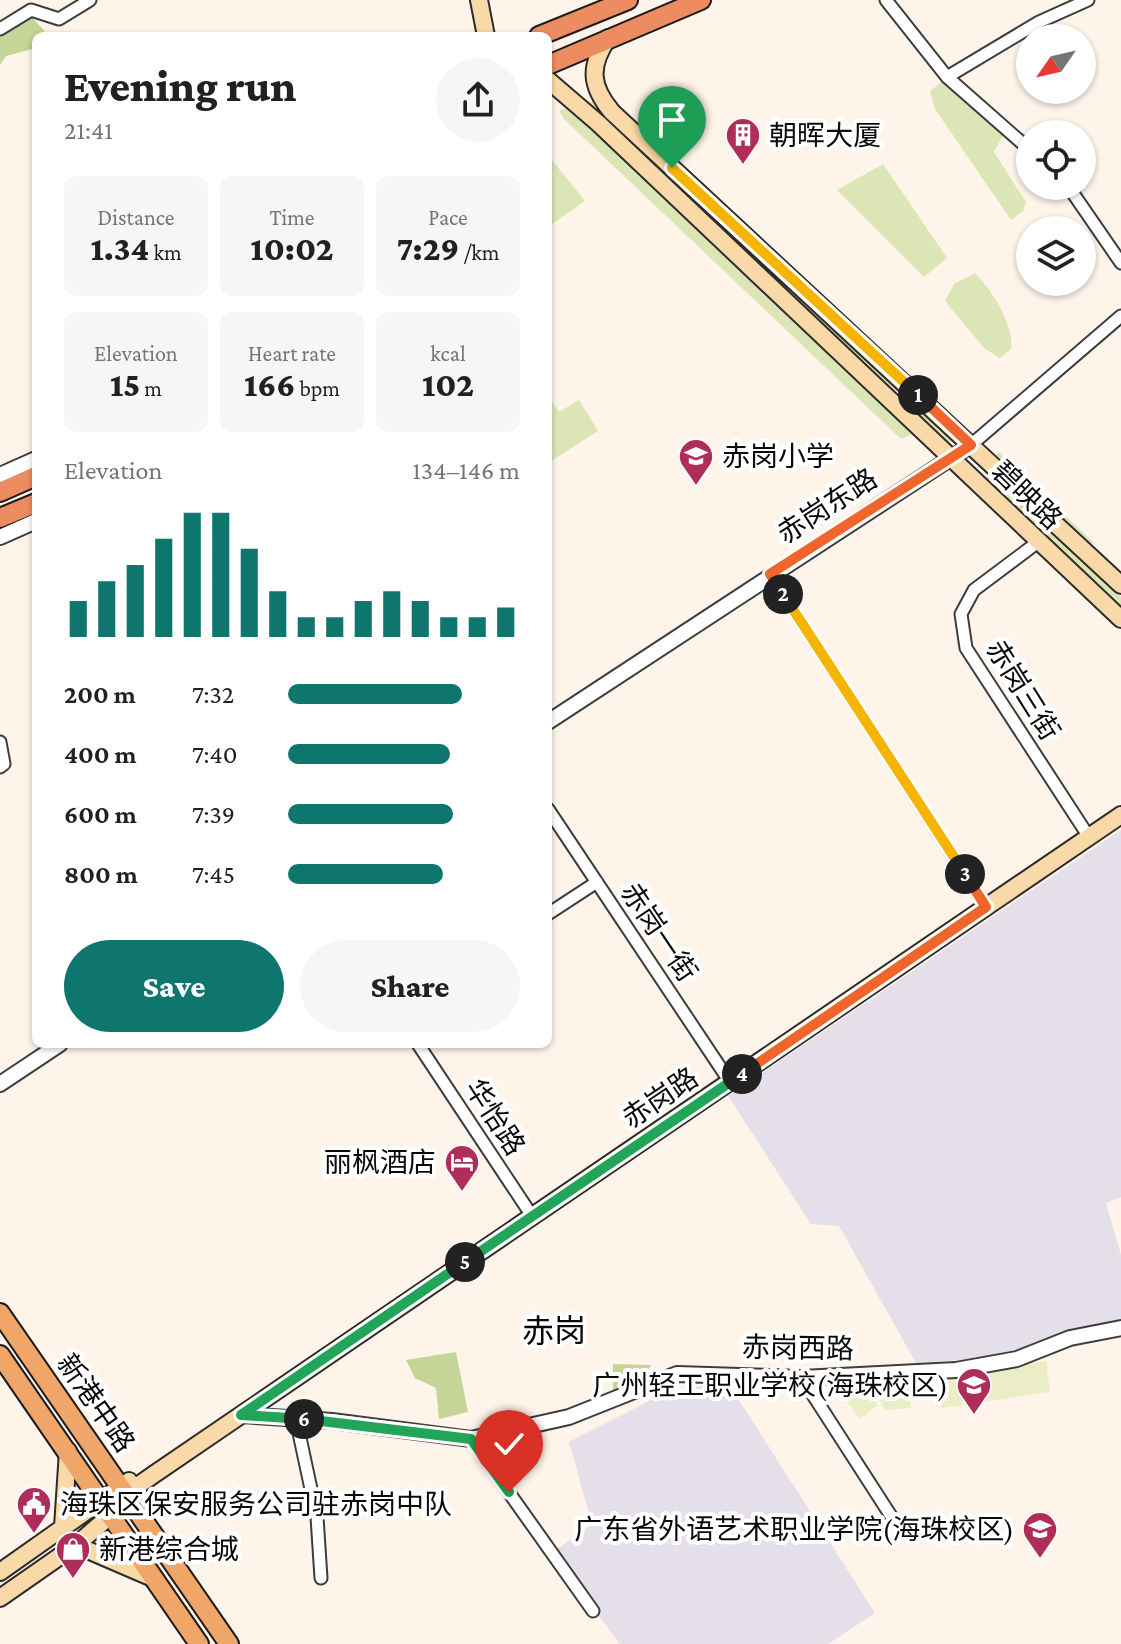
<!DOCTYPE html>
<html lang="en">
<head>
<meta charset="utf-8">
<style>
  :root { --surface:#fff; --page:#f6f6f6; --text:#202124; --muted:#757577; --accent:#0f766e }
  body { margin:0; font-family:"Crimson Pro","Noto Sans SC",serif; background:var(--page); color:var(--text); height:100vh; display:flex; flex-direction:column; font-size:30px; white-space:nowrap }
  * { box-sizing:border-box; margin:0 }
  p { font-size:26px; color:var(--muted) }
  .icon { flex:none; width:44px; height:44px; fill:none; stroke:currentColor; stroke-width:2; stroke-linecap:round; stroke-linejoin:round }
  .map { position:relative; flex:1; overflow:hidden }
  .sheet { position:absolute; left:32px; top:32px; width:520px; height:1016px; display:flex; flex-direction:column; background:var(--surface); border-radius:12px; box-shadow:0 2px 6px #0004 }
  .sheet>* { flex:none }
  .needle { width:52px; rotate:236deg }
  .buttons { position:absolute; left:1016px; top:24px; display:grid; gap:16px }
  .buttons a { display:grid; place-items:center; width:80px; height:80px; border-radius:50%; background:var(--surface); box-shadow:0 2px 6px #0004; font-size:40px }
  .pin { position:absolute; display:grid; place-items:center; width:68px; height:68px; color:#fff; margin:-82px -34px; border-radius:50% 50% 50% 0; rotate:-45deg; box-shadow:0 0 8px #0007 }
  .pin .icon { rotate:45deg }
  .km { position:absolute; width:40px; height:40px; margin:-20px; border-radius:50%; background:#222; color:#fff; font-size:22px; line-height:40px; text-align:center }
  .round { display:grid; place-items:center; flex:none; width:84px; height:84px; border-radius:42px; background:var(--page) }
  .summary { display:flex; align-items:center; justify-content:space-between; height:136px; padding:0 32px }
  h1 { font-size:44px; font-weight:800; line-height:60px }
  .stats { display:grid; grid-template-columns:repeat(3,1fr); gap:12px; height:136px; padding:8px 32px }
  .stats div { display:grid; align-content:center; border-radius:12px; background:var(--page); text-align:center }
  .stats b { font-size:34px; font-weight:800 }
  .stats small { font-size:22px; font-weight:400 }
  .stats p { font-size:22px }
  .chart { height:224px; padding:16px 32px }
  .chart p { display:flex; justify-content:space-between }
  .chart svg { width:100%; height:144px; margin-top:8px; stroke:var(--accent); stroke-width:6 }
  .button { display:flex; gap:16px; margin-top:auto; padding:16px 32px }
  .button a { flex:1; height:92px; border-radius:48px; background:var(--accent); color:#fff; font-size:32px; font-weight:800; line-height:92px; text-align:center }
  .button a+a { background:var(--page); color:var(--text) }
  ul { padding:0 32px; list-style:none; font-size:26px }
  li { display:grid; grid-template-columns:128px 96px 1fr; align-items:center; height:60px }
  li i { height:20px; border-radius:10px; background:var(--accent) }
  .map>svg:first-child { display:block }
  .industrial { fill:#e5dfe9 }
  .green { fill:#dce5b6 }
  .forest { fill:#c5d497 }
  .pitch { fill:#ebedc7 }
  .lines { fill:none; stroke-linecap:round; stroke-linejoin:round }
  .minor-casing { stroke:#3d3d3d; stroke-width:15 }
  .tertiary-casing { stroke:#3d3d3d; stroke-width:18 }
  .secondary-casing { stroke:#2c2c2c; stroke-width:20 }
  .primary-casing { stroke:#1b1b1b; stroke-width:22 }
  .trunk-casing { stroke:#1b1b1b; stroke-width:22 }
  .minor { stroke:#fff; stroke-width:11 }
  .tertiary { stroke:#fff; stroke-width:14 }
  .secondary { stroke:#fad9a8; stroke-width:16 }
  .primary { stroke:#efa668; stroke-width:18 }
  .trunk { stroke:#ed8c61; stroke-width:18 }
  .split-1-casing { stroke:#fff; stroke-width:16 }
  .split-2-casing { stroke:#fff; stroke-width:16 }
  .split-3-casing { stroke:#fff; stroke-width:16 }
  .split-4-casing { stroke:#fff; stroke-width:16 }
  .split-5-casing { stroke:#fff; stroke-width:16 }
  .split-6-casing { stroke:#fff; stroke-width:16 }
  .split-7-casing { stroke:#fff; stroke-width:16 }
  .split-1 { stroke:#f5b400; stroke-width:10 }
  .split-2 { stroke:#f0652b; stroke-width:10 }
  .split-3 { stroke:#f5b400; stroke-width:10 }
  .split-4 { stroke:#f0652b; stroke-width:10 }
  .split-5 { stroke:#22a559; stroke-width:10 }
  .split-6 { stroke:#22a559; stroke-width:10 }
  .split-7 { stroke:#22a559; stroke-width:10 }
  .labels { text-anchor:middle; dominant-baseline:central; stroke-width:8; stroke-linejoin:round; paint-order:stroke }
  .poi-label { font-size:28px; fill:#0a0a0a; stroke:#fff; text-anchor:start }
  .street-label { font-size:28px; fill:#0a0a0a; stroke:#fff }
  .quarter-label { font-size:32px; fill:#0a0a0a; stroke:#fff }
</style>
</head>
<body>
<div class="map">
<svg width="1121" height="1644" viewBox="0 0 1121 1644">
  <rect width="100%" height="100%" fill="#fef4e9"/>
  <path class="industrial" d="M1121,830V1197L1106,1203L1121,1255V1322L1017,1357L916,1363L839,1226L811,1224L728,1096Z
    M728,1383L875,1613L828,1644H620L552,1553L592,1524L569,1442L670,1390Z"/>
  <path class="green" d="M943,81L957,88L1003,136L994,152L1026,202L1023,211L1011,220L935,109L930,91Z
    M574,96L603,106L955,436L945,448Z
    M570,106L912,434L901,439L564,119L559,111Z
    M548,155L585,201L548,227Z
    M883,164L947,258L924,277L837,190Z
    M975,273C993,292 1014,324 1011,349L1000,358L985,349L945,301L954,284Z
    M548,397L559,412L579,400L598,431L548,463Z
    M999,452L1093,542L1086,548L991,460Z
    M994,471L1121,597V612L981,483Z"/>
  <path class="forest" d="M29,14L49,36H36V48L6,56L0,65V35Z
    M456,1352L468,1412L439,1419L436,1388L415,1378L406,1360Z
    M613,1364L651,1365L641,1384L613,1397Z"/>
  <path class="pitch" d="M1046,1361L1050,1392L942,1408L937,1377Z
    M860,1379L878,1405L860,1419L841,1393Z
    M908,1379L911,1408L885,1410L871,1380Z"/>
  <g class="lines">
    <g class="minor-casing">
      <path id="minor" d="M886,0L947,77L1030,150
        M0,29L31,10L59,19L90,0
        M947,77L1039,22L1088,0
        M1068,186L1121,263
        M971,445L1121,316
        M1038,542L974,590L961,614L966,648L1089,837
        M770,574L986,907
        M0,742L4,764L0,767
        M548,809L730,1082
        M548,914L597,882
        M418,1044L532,1216
        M802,1378L891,1516
        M296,1419L317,1517L321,1578
        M471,1439L593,1611"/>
    </g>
    <g class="tertiary-casing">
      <path id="tertiary" d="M0,475L36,459
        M0,537L36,521
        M548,722L971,445
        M0,1084L60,1044
        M241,1415L332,1421L471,1439L569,1417L677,1374L802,1378L956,1370L1017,1359L1070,1338L1121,1328"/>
    </g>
    <g class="secondary-casing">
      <path id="secondary" d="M479,0L486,36
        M608,38C589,66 590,86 612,112L1121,585
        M548,80L598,123L1121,619
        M63,1527L68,1451
        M76,1545L155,1579
        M0,1572L129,1481
        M0,1598L76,1545L111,1515L126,1494L153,1475L1121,815"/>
    </g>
    <g class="primary-casing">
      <path id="primary" d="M0,1313L229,1644
        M0,1355L199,1644"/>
    </g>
    <g class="trunk-casing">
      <path id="trunk" d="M539,36L628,0
        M548,65L701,0
        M0,492L36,476
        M0,518L36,503"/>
    </g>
    <use href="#minor" class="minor"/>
    <use href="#tertiary" class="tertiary"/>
    <use href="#secondary" class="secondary"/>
    <use href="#primary" class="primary"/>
    <use href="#trunk" class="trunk"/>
  </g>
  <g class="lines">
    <g class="split-1-casing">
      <path id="split-1" d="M672,168L918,395"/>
    </g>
    <g class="split-2-casing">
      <path id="split-2" d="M783,594L770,574L971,445L918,395"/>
    </g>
    <g class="split-3-casing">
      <path id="split-3" d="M783,594L965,874"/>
    </g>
    <g class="split-4-casing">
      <path id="split-4" d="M742,1074L986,907L965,874"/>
    </g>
    <g class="split-5-casing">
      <path id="split-5" d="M465,1262L742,1074"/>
    </g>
    <g class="split-6-casing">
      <path id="split-6" d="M304,1419L241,1415L465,1262"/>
    </g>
    <g class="split-7-casing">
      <path id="split-7" d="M304,1419L471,1439L509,1492"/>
    </g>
    <use href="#split-1" class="split-1"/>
    <use href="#split-2" class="split-2"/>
    <use href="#split-3" class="split-3"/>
    <use href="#split-4" class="split-4"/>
    <use href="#split-5" class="split-5"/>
    <use href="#split-6" class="split-6"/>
    <use href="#split-7" class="split-7"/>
  </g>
  <defs>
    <g id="building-pin" transform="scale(1.8)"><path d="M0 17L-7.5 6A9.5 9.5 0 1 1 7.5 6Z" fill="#b02d5a" stroke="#fff"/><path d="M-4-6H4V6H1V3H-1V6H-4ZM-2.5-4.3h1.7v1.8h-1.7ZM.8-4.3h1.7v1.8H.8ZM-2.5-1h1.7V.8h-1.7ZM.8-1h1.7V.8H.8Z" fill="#fff"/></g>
    <g id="school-pin" transform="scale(1.8)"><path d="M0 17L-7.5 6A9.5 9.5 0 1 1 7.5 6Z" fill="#b02d5a" stroke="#fff"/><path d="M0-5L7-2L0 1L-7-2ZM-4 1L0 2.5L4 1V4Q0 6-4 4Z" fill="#fff"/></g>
    <g id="hotel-pin" transform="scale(1.8)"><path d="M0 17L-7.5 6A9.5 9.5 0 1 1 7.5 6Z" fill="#b02d5a" stroke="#fff"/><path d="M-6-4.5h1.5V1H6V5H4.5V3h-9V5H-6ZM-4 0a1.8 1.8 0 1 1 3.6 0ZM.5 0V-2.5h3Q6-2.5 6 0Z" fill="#fff"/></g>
    <g id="civic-pin" transform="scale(1.8)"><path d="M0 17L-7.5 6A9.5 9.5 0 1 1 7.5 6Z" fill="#b02d5a" stroke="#fff"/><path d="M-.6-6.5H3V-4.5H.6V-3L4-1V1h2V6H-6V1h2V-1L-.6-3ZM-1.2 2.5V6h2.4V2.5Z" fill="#fff"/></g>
    <g id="shop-pin" transform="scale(1.8)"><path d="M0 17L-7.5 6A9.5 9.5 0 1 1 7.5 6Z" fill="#b02d5a" stroke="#fff"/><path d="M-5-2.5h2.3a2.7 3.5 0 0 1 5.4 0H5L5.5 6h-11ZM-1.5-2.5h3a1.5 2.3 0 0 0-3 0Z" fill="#fff"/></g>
  </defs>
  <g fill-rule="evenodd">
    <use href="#building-pin" x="743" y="135"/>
    <use href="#school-pin" x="696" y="456"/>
    <use href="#hotel-pin" x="462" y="1162"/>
    <use href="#school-pin" x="974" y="1385"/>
    <use href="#civic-pin" x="34" y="1504"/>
    <use href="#school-pin" x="1040" y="1529"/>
    <use href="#shop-pin" x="73" y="1549"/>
  </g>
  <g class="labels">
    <g class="poi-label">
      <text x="769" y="135">朝晖大厦</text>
      <text x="722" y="456">赤岗小学</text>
      <text x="436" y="1162" text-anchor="end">丽枫酒店</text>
      <text x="948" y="1385" text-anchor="end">广州轻工职业学校(海珠校区)</text>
      <text x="60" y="1504">海珠区保安服务公司驻赤岗中队</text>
      <text x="1014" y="1529" text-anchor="end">广东省外语艺术职业学院(海珠校区)</text>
      <text x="99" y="1549">新港综合城</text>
    </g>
    <g class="street-label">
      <text transform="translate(1027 495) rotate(44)">碧映路</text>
      <text transform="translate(827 506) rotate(-33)">赤岗东路</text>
      <text transform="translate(1023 690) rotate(58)">赤岗三街</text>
      <text transform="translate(659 932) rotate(56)">赤岗一街</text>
      <text transform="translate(660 1098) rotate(-34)">赤岗路</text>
      <text transform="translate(495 1117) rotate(57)">华怡路</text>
      <text transform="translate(798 1348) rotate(1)">赤岗西路</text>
      <text transform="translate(96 1403) rotate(55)">新港中路</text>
    </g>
    <g class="quarter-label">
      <text x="554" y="1331">赤岗</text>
    </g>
  </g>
</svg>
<div class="buttons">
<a><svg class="needle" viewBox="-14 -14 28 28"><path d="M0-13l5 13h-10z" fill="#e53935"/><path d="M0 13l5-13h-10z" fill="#757577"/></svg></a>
<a><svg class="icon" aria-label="locate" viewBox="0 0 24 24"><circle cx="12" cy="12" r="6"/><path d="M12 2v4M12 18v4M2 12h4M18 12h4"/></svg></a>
<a><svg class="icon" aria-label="layers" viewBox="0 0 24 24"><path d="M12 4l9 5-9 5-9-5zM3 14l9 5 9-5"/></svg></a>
</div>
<div class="pin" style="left:672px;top:168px;background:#1e9e55"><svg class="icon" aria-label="arrive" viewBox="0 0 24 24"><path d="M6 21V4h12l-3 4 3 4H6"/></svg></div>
<div class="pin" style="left:509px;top:1492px;background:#d93025"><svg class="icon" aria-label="check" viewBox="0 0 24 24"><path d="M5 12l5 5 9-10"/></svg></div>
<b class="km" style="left:918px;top:395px">1</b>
<b class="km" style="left:783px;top:594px">2</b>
<b class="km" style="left:965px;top:874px">3</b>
<b class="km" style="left:742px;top:1074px">4</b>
<b class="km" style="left:465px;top:1262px">5</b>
<b class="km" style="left:304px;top:1419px">6</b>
<section class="sheet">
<div class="summary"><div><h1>Evening run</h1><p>21:41</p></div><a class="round"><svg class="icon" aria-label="share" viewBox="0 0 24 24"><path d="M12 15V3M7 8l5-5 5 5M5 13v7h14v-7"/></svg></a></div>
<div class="stats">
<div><p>Distance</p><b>1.34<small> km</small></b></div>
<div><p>Time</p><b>10:02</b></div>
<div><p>Pace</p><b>7:29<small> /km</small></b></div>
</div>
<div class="stats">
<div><p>Elevation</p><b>15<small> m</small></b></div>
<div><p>Heart rate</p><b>166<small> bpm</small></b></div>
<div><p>kcal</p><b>102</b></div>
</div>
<div class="chart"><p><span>Elevation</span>134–146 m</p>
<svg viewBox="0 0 160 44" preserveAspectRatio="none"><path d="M5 44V33M15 44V27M25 44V22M35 44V14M45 44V6M55 44V6M65 44V17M75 44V30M85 44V38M95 44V38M105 44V33M115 44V30M125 44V33M135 44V38M145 44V38M155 44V35"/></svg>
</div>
<ul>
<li><b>200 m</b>7:32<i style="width:75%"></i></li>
<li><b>400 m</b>7:40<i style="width:70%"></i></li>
<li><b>600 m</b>7:39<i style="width:71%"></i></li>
<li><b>800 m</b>7:45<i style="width:67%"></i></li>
</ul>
<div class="button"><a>Save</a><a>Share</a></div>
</section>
</div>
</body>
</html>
